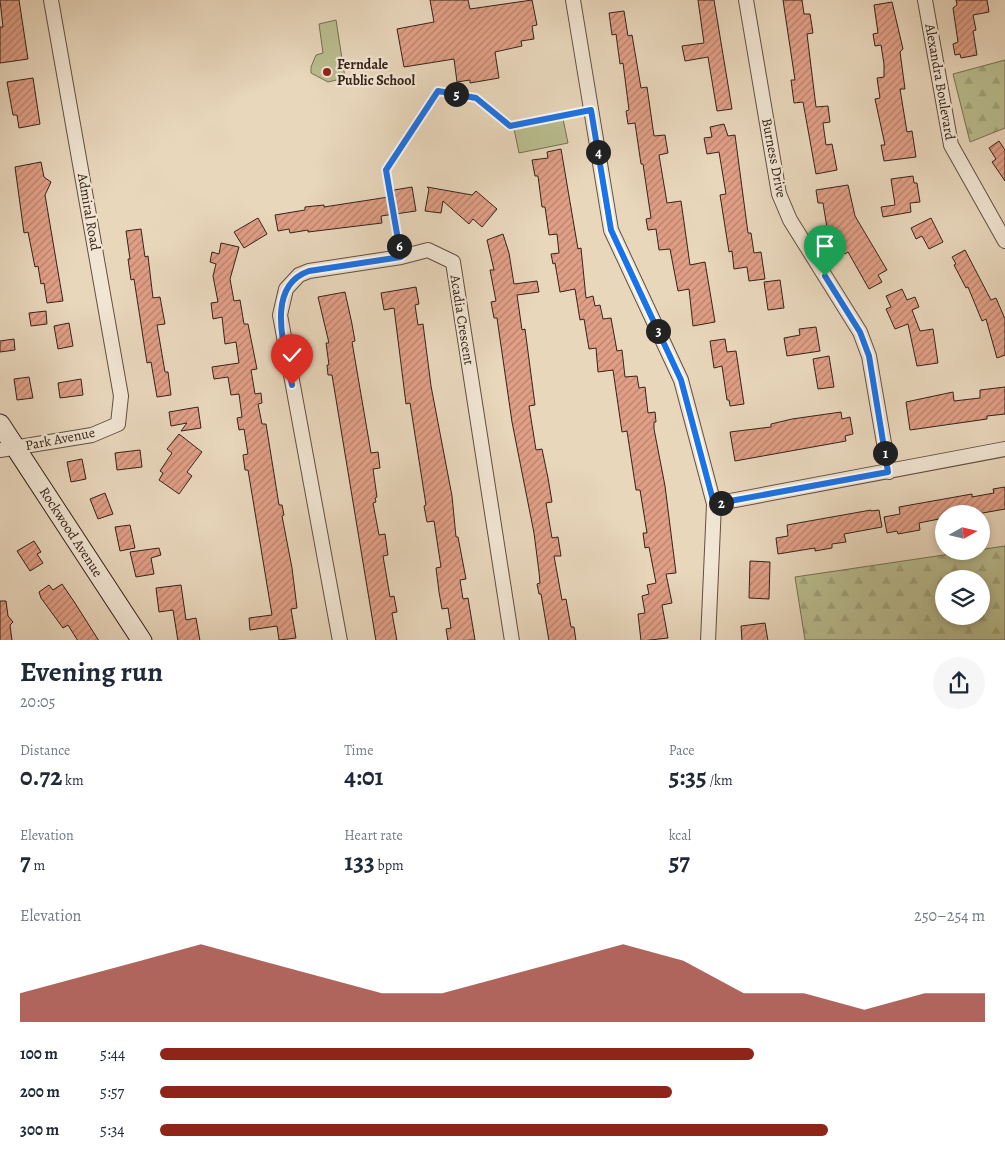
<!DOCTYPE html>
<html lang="en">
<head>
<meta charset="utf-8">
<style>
  :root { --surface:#fff; --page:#f6f6f7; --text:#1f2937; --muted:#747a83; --accent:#8f2418 }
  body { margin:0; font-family:Alegreya,serif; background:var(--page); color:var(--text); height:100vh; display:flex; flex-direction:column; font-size:19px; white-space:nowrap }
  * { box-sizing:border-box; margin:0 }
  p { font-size:16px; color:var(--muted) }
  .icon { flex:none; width:28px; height:28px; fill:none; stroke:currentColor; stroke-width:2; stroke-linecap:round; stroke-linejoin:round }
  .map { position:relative; height:640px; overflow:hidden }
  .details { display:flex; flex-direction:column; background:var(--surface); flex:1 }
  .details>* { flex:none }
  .needle { width:32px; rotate:82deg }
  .buttons { position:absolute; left:935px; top:505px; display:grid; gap:10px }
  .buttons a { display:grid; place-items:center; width:55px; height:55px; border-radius:50%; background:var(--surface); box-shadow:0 2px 8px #0003; font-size:25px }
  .pin { position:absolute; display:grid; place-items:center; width:42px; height:42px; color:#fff; margin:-51px -21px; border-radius:50% 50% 50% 0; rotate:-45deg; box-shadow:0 0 5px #0007 }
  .pin .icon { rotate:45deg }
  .km { position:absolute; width:25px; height:25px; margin:-12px; border-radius:50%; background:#222; color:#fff; font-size:14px; line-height:25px; text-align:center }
  .round { display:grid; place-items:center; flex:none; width:52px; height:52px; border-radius:26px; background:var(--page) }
  .head { display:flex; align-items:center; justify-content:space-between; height:85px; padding:0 20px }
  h1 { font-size:28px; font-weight:600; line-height:38px }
  .stats { display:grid; grid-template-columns:repeat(3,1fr); gap:8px; height:85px; padding:5px 20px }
  .stats div { display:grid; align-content:center }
  .stats b { font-size:25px; font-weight:600 }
  .stats small { font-size:14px; font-weight:400 }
  .stats p { font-size:14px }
  .chart { height:140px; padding:10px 20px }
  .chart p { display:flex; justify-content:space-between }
  .chart svg { width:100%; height:90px; margin-top:5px; fill:var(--accent); opacity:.7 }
  ul { padding:0 20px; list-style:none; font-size:16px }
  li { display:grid; grid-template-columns:80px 60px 1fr; align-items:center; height:38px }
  li i { height:12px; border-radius:6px; background:var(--accent) }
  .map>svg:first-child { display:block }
  .forest { fill:url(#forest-firs); stroke:#777054; fill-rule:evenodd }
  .park { fill:#b9bd8f; stroke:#777054 }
  .building { fill:url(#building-hatch); stroke:#352219 }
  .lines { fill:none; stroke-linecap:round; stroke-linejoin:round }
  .street-casing { stroke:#624f42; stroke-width:16 }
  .secondary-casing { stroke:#352219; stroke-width:21 }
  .path { stroke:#352219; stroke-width:2.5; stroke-dasharray:4 2.5; stroke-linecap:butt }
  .street { stroke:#f1e5d3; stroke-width:14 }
  .secondary { stroke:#f1e5d3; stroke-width:19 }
  .route-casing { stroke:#fff; stroke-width:10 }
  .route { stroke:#1a73e8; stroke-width:6 }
  .poi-dot { fill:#8f2418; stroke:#f1e5d3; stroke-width:2 }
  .labels { text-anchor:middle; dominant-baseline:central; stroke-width:4.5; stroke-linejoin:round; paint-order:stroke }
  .poi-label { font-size:14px; font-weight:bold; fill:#352219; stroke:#f1e5d3; text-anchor:start }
  .street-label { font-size:14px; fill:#352219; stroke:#f1e5d3 }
</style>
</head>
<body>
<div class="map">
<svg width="1005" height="641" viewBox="0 0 1005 641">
  <defs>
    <pattern id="forest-firs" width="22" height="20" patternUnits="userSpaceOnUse" patternTransform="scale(1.25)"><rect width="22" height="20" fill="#b9bd8f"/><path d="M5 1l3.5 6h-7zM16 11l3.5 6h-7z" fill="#a0a27b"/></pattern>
    <pattern id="building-hatch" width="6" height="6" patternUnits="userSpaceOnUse" patternTransform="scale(1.25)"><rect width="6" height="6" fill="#e19f86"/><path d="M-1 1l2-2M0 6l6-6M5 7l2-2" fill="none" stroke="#b7816d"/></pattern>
  </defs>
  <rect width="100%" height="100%" fill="#e9d7bc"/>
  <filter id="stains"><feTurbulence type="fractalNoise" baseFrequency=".004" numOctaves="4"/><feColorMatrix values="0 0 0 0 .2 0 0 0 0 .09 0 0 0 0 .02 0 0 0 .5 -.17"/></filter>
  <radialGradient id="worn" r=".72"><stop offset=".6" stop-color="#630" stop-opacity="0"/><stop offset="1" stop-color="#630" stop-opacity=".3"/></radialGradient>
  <path class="forest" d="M1005,60V128L970,142L953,74Z
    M1005,546V640H805L795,577ZM944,579H981V616H944Z"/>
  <path class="park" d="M336,20L345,78L328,82L311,73V67L316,55L323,53L319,24Z
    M563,119L568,143L519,153L514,129Z"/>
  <path class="building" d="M0,0H19L28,59L0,63V27H3Z
    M430,0H468L470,9L532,0L537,25L532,26L534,39L521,41L522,46L495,52L499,78L470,83V80L457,82L454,59L404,67L397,29L434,22Z
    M698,0H714L732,109L717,111L708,57L685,61L682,46L704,43Z
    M783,0H802L804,14H810L813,33L807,34L816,107L828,106L830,122L823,123L826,145L832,144L837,170L816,174L803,102L794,103L791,80H795Z
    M956,0H987L989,12L973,15L976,30L973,31L977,55L961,58L960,54L955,55L953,44L958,42L953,8L957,5Z
    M892,2L903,49L900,52L905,89H900L907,132L912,131L916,157L884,161L881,145H885L875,99L880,98L877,78L884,77V64L881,45L875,46L873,34L878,33L874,5Z
    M624,11L628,36L632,35L641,88L647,87L654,136L665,135L668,153L659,155L667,203L681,201L690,265L705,262L715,322L693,326L689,289L678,291L670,249L659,250L656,229L648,230L646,219L651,218L643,164H641L635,123L628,124L626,111L629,110L623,63L620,64L616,34L612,35L609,13Z
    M33,78L40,124L19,128L17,115H13L7,82Z
    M724,124L728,136L735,135L748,233H751L754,253L761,252L765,279L749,281L747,267L734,269L732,251L729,252L720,195L726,194L719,152L707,154L704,138L712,137L710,127Z
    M999,141L1005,150V181L992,162L996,159L989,148Z
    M561,149L578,249L581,248L586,298L593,296L595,306L600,305L603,319L611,318L617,351L622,350L625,377L637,376L639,388L645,387L648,413L655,412L656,422H654V429L665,486L676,573L666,574L672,603L662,605L668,638L641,641L638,614L645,613L642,596L649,594L647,585L656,583L649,547L645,548L643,533H647L640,490H636L627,431L622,432L613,370L598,372L596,348L589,349L584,319L580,320L575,289L560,292L555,263L553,264L551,254L559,253L557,234L549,235L545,207H542L538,176H535L532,160L548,158L547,152Z
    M41,162L44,177L51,182L45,195L63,301L47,303L44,283L41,284L38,266L35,267L28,232L24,233L15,167Z
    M913,176L914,183H917L920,202L910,203L911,212L883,217L881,207L895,205L891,179Z
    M848,185L855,216L887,270L878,275L882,282L869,289L848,252L845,254L830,228H827L823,203H818L816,190Z
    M412,187L416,211L381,216L382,223L308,232V230L290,233L289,229L278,231L275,215L305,210V207L324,205V207L395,196L394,190Z
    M427,187L472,195L476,191L497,209L482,227L473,219L469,224L443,201L441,213L425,211L429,189Z
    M258,218L267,234L244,248L234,232Z
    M931,218L943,242L929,249L922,236L916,239L911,228Z
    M141,229L145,257L148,256L153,298L160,297L165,324L157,325L165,372H168L171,395L157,397L151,362L147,363L134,279L131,280L128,259H130L126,231Z
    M503,234L509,253L514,284L537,281L539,292L517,295L522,330L525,329L535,405L529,406L536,450L542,449L548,478L552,502L546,503L552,538L558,537L561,556H554L562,600L566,599L571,627H574L576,641H549L541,594H539L537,584L540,583L539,572L534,533L512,422L497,318H494L491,302L496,301L490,270H494L487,240Z
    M221,243L239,247L230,279L234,301L240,300L244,324H248L257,369L251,370L255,394L261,393L262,403L258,404L262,424H266L279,505H282L284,515L282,516L292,568L297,608L291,609L296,638L279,640L277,626L250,630L249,618L272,615L248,470H245L243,455L248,454L244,429L239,430L237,418L242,417L239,394L231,395L228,377L214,379L212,367L239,363L236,342L225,344L222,317L213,319L211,303L218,302L213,276L216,264L210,262L212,252L219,254Z
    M965,250L991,300L996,298L1005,319V355L997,358L986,319L982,321L968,287L966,288L954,265L956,264L952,257Z
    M780,280L784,308L768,310L764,282Z
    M416,287L419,304L415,305L418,325L423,324L431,386L452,496L456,537H458L466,579L460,580L463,599L468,598L475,640L448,641L446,629L451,628L448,608L442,609L439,592L436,568L441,567L434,521L427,522L424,506L426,505L410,403L406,404L394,308L384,310L381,293Z
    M902,289L907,300L915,297L919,307L912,310L920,331L933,329L938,363L917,366L908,324L895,329L886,309L891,307L886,296Z
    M345,292L352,324L355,341L352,342L371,453L378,452L380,468L373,469L377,497L375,498L376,502L373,503L379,535L385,534L388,555L383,556L390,597L394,596L397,612L392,613L397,641H376L332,375H328L327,365H329L326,343H329L318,297Z
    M46,311L47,324L31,326L29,313Z
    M69,323L73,346L58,349L54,326Z
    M816,327L820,351L787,356L784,338L800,335L799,329Z
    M14,339L15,350L0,352V341Z
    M725,339L727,352L736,351L744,404L730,406L729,400H727L722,366L714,368L710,341Z
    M829,356L834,387L818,389L813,359Z
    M29,377L33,398L17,400L14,379Z
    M81,379L83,395L60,398L58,383Z
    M1005,387V414L987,416V419L910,430L906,402L953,392L954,401L980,398V390Z
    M198,407L201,428L181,431L187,423L171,426L169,412Z
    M841,412L842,419L850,417L853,434L845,436L846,441L735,461L730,432L771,427V424L792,419Z
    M179,434L202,452L187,472L192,476L179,494L159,480L163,473L160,471L172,453L167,449Z
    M140,450L142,467L117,470L115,453Z
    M82,459L86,479L71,482L67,462Z
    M1005,487V509L977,514H944V518L919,523L920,530L898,534L897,531L887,533L884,517L900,514L899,507L972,494V497L994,493L993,489Z
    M105,493L113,514L98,519L90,499Z
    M871,510V511L879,510L882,527L844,534L846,542L832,544V548L815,551V548L778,554L776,538L788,536L787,525Z
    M130,525L135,548L120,551L115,527Z
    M34,541L41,552L37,554L43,563L30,571L17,551Z
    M159,548L161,555L151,558L154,574L136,577L130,552Z
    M750,561L770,562L769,599L749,598Z
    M62,584L75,603L99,641H78L68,625L63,628L41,598L39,592L49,585L53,590Z
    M181,585L186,620L196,618L200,641H178L173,610L159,612L156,588Z
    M0,601H6L8,616L13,622L10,625L12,641H0Z
    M765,623L768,641H742L741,626Z"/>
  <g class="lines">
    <g class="street-casing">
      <path id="street" d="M573,0L611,230L681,380L714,504L708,641
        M746,0L779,194L790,220L860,332L869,356L889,472
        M925,0L951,145L1005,241
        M0,450L92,435L118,424L121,396L51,0
        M714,504L1005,449
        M340,641L280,315L286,289L299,275L309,271L401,257L428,250L453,262L512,641"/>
    </g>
    <g class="secondary-casing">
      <path id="secondary" d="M0,424L142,641"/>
    </g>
    <path class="path" d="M399,245L386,170L438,91L476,98L510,126L580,112"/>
    <use href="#street" class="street"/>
    <use href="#secondary" class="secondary"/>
  </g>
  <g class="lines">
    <g class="route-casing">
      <path id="route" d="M292,385C286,351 263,287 309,271L401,257L386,170L438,91L476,98L510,126L591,110L611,230L681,380L714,504L888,472L869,356L860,332L825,276"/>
    </g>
    <use href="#route" class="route"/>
  </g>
  <circle class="poi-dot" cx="327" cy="72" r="5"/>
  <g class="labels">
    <g class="poi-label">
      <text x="337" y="64">Ferndale<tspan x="337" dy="16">Public School</tspan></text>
    </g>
    <g class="street-label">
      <text transform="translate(940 82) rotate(80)">Alexandra Boulevard</text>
      <text transform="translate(774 158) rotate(79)">Burness Drive</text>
      <text transform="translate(89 212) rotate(80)">Admiral Road</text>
      <text transform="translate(462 320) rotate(81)">Acadia Crescent</text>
      <text transform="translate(60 439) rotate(-11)">Park Avenue</text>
      <text transform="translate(71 532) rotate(57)">Rockwood Avenue</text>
    </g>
  </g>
  <rect width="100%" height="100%" filter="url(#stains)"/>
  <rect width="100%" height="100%" fill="url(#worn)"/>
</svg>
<div class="buttons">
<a><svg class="needle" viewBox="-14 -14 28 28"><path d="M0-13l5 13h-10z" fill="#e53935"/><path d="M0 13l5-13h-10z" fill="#747a83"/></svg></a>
<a><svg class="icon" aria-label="layers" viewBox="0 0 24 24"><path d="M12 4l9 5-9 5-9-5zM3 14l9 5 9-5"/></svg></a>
</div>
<div class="pin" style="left:825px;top:276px;background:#1e9e55"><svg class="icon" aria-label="arrive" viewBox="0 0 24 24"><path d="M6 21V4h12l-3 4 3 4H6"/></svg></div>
<div class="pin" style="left:292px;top:385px;background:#d93025"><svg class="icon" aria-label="check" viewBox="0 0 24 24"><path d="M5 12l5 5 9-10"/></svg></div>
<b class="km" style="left:885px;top:453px">1</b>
<b class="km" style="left:721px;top:503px">2</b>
<b class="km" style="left:658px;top:331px">3</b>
<b class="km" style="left:598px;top:152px">4</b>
<b class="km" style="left:456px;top:94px">5</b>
<b class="km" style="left:399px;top:246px">6</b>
</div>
<section class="details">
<div class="head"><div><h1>Evening run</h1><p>20:05</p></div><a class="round"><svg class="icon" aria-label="share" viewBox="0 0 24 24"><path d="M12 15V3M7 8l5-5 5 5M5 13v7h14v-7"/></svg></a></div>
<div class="stats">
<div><p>Distance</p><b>0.72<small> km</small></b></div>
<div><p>Time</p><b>4:01</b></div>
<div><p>Pace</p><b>5:35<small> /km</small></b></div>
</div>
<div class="stats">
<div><p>Elevation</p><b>7<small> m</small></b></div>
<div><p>Heart rate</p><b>133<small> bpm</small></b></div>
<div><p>kcal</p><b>57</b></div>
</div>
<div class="chart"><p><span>Elevation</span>250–254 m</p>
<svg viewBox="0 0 160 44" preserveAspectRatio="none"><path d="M0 44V30L10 22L20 14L30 6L40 14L50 22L60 30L70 30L80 22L90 14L100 6L110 14L120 30L130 30L140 38L150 30L160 30V44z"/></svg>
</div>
<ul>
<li><b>100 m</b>5:44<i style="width:72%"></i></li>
<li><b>200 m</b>5:57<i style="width:62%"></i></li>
<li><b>300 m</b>5:34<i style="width:81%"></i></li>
</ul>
</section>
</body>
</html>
